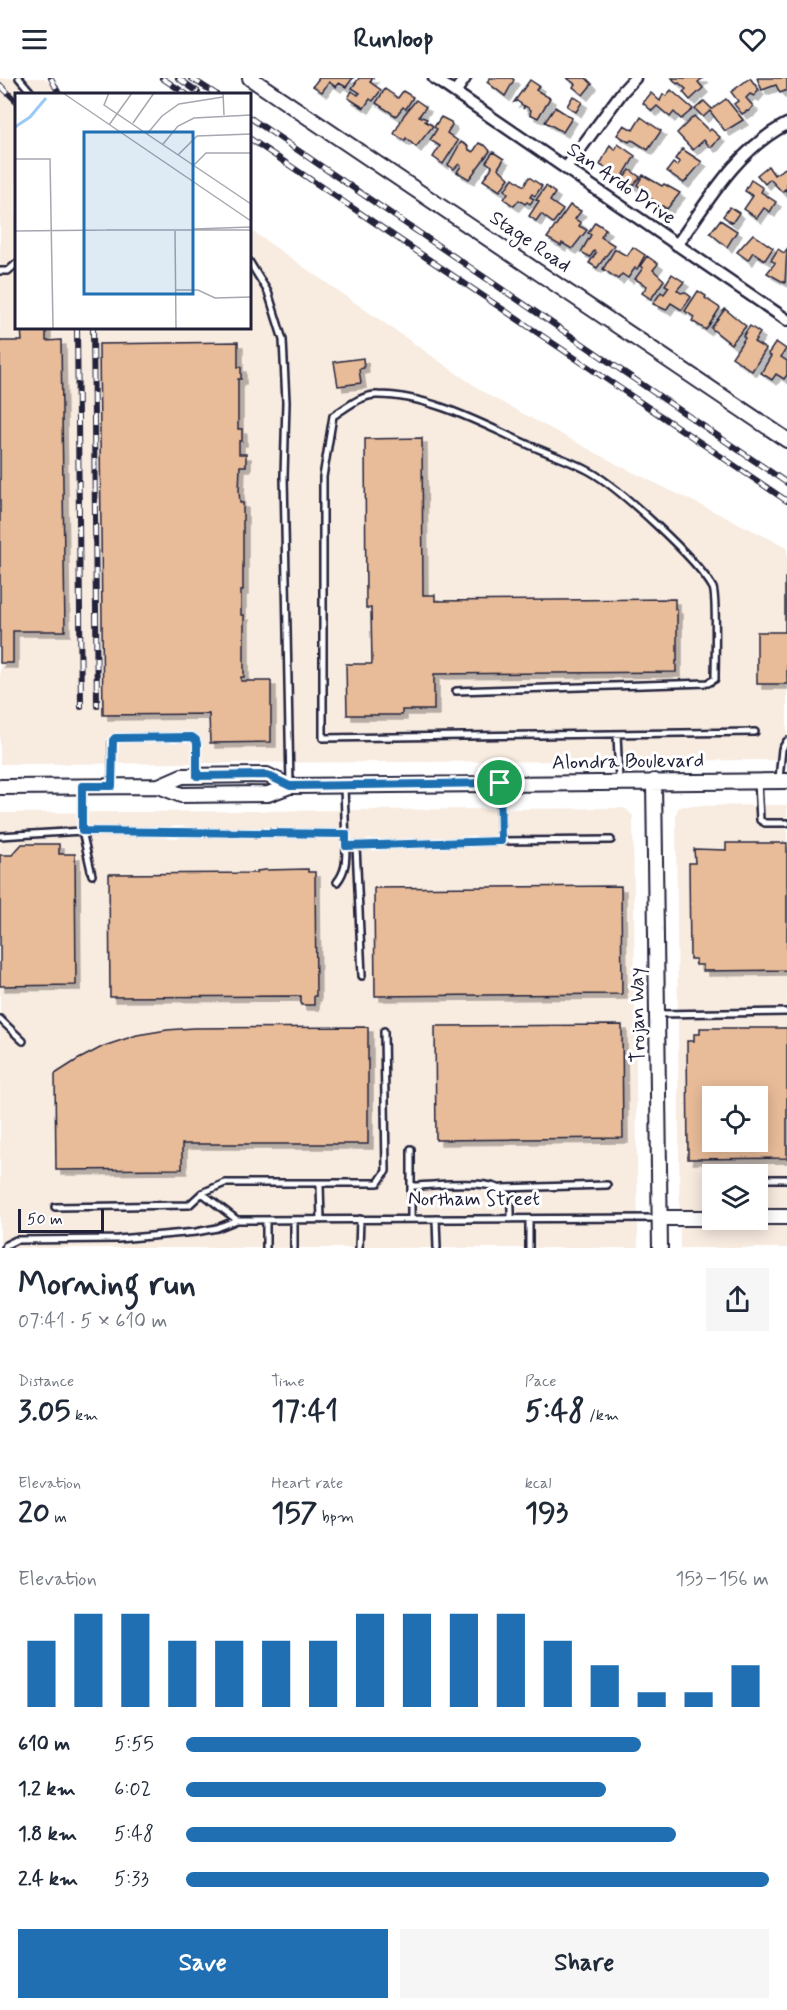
<!DOCTYPE html>
<html lang="en">
<head>
<meta charset="utf-8">
<style>
  :root { --surface:#fff; --page:#f6f6f7; --text:#1f2937; --muted:#747a83; --accent:#1f6fb2 }
  body { margin:0; font-family:Mynerve,sans-serif; background:var(--page); color:var(--text); height:100vh; display:flex; flex-direction:column; font-size:22px; white-space:nowrap }
  * { box-sizing:border-box; margin:0 }
  p { font-size:20px; color:var(--muted) }
  .icon { flex:none; width:33px; height:33px; fill:none; stroke:currentColor; stroke-width:2; stroke-linecap:round; stroke-linejoin:round }
  .map { position:relative; height:1170px; overflow:hidden }
  .sheet { display:flex; flex-direction:column; background:var(--surface); flex:1 }
  .sheet>* { flex:none }
  .fabs { position:absolute; left:702px; top:1008px; display:grid; gap:12px }
  .fabs a { display:grid; place-items:center; width:66px; height:66px; border-radius:0px; background:var(--surface); box-shadow:0 3px 15px #0003; font-size:30px }
  .scale { position:absolute; left:18px; bottom:15px; width:86px; box-sizing:border-box; padding-left:6px; border:3px solid #22223b; border-top:0; font-size:16px; line-height:21px; white-space:nowrap; color:#22223b; -webkit-text-stroke:4px #fff; paint-order:stroke }
  .pin { position:absolute; display:grid; place-items:center; width:51px; height:51px; color:#fff; margin:-26px; border:3px solid #fff; border-radius:50%; box-shadow:0 2px 6px #0007 }
  .round { display:grid; place-items:center; flex:none; width:63px; height:63px; border-radius:0px; background:var(--page) }
  .head { display:flex; align-items:center; justify-content:space-between; height:102px; padding:0 18px }
  h1 { font-size:33px; font-weight:700; line-height:45px }
  .metrics { display:grid; grid-template-columns:repeat(3,1fr); gap:9px; height:102px; padding:6px 18px }
  .metrics div { display:grid; align-content:center }
  .metrics b { font-size:30px; font-weight:700 }
  .metrics small { font-size:16px; font-weight:400 }
  .metrics p { font-size:16px }
  .chart { height:168px; padding:12px 18px }
  .chart p { display:flex; justify-content:space-between }
  .chart svg { width:100%; height:108px; margin-top:6px; stroke:var(--accent); stroke-width:6 }
  .button { display:flex; gap:12px; margin-top:auto; padding:12px 18px }
  .button a { flex:1; height:69px; border-radius:0px; background:var(--accent); color:#fff; font-size:24px; font-weight:700; line-height:69px; text-align:center }
  .button a+a { background:var(--page); color:var(--text) }
  ul { padding:0 18px; list-style:none; font-size:20px }
  li { display:grid; grid-template-columns:96px 72px 1fr; align-items:center; height:45px }
  li i { height:15px; border-radius:8px; background:var(--accent) }
  header { display:flex; justify-content:space-between; align-items:center; height:78px; padding:0 18px; background:var(--surface); font-size:27px; font-weight:700 }
  .map>svg:first-child { display:block }
  .built { fill:#f8ebe0; fill-rule:evenodd }
  .building { fill:#e9bc99; stroke:#22223b; stroke-width:1.5; fill-rule:evenodd; filter:url(#shadow) }
  .lines { fill:none; stroke-linecap:round; stroke-linejoin:round }
  .lane-casing { stroke:#22223b; stroke-width:10 }
  .street-casing { stroke:#22223b; stroke-width:15 }
  .secondary-casing { stroke:#22223b; stroke-width:18 }
  .lane { stroke:#fff; stroke-width:5 }
  .street { stroke:#fff; stroke-width:10 }
  .secondary { stroke:#fff; stroke-width:14 }
  .rail-casing { stroke:#22223b; stroke-width:6 }
  .rail { stroke:#fff; stroke-width:4; stroke-dasharray:11; stroke-linecap:butt }
  .route-casing { stroke:#fff; stroke-width:12 }
  .route { stroke:#1f6fb2; stroke-width:8 }
  .labels { text-anchor:middle; dominant-baseline:central; stroke-width:6; stroke-linejoin:round; paint-order:stroke }
  .street-label { font-size:20px; fill:#22223b; stroke:#fff }
  .inset-river { fill:none; stroke:#9acaf6; stroke-width:3 }
  .inset-road { fill:none; stroke:#a7a7b1; stroke-width:1.5 }
  .view { fill:#1f6fb2; fill-opacity:0.15; stroke:#1f6fb2; stroke-width:3 }
  .inset-edge { fill:none; stroke:#22223b; stroke-width:3 }
</style>
</head>
<body>
<header><svg class="icon" aria-label="menu" viewBox="0 0 24 24"><path d="M4 6h16M4 12h16M4 18h16"/></svg>Runloop<svg class="icon" aria-label="heart" viewBox="0 0 24 24"><path d="M12 20l-8-8c-3-5 5-10 8-4 3-6 11-1 8 4z"/></svg></header>
<div class="map">
<svg width="787" height="1170" viewBox="0 0 787 1170">
  <defs>
    <filter id="shadow"><feDropShadow dx="5" dy="5" stdDeviation="0" flood-color="#0004"/></filter>
  </defs>
  <rect width="100%" height="100%" fill="#fff"/>
  <filter id="ink" filterUnits="userSpaceOnUse"><feTurbulence type="fractalNoise" baseFrequency=".0167" numOctaves="2"/><feDisplacementMap in="SourceGraphic" scale="12" xChannelSelector="R" yChannelSelector="G"/><feConvolveMatrix kernelMatrix="1 2 1 2 8 2 1 2 1" color-interpolation-filters="sRGB"/></filter>
  <g filter="url(#ink)">
    <path class="built" d="M0,0H44L63,16H16V249H249V151L488,317L622,389L787,469V682L0,686Z
      M787,727V1170H680L676,736L678,730L684,728ZM712,1018H758V1064H712ZM712,1096H758V1142H712Z
      M625,730L633,738L638,1170H0V735Z"/>
    <path class="building" d="M319,0H353L346,9L339,5L336,9L329,4L322,14L313,8Z
      M359,0H373L370,4L381,12L373,23L370,21L364,30L348,20L352,13L358,17L360,15L352,10Z
      M490,0H512L514,2L505,18L487,4Z
      M567,0H586L592,6L583,17L573,9L575,6Z
      M672,0H703L698,4L703,10L690,22L683,14L686,11L679,5L677,6Z
      M750,0L759,12L754,18L750,16L746,20L753,28L748,34L747,33L742,36L734,26L738,23L731,14Z
      M757,0H787V12L780,15L776,7L762,12Z
      M530,2L539,8L536,12L550,20L538,40L530,36L531,32L525,28L523,31L524,28L517,23L514,24Z
      M385,11L398,20L403,13L413,19L406,31L403,29L396,38L376,25Z
      M671,12L693,31L681,41L674,34L670,39L657,28L652,33L643,25L651,15L660,23L663,16L666,18Z
      M573,18L582,24L576,34L567,28Z
      M726,21L743,42L725,53L710,33L703,39L695,31L704,23L712,31Z
      M416,22L426,29L419,38L427,41L425,43L433,48L416,69L406,60L405,63L394,56L404,37Z
      M555,29L572,40L563,54L545,44Z
      M694,38L709,53L711,51L720,59L713,68L710,69L704,62L693,72L677,55Z
      M441,39L451,44L452,47L447,55L458,63L443,86L433,79L440,68L430,62L437,51L434,49Z
      M641,39L661,53L648,72L634,63L631,62L629,64L617,57L624,47L633,52Z
      M461,64L468,68L469,72L473,74L479,65L486,68L490,73L469,101L457,94L461,88L459,86L454,91L448,87Z
      M618,66L635,78L620,103L611,97L613,94L600,87L610,67L615,72Z
      M682,71L702,84L684,105L667,93L673,85L677,88L680,84L675,81Z
      M493,74L504,81L498,90L509,100L500,113L483,102L491,91L492,88L486,84Z
      M768,88L774,97L787,89V114L785,111L782,114L770,101L765,106L757,97Z
      M630,92L640,99L633,108L623,101Z
      M643,97L662,108L664,106L680,115L667,131L643,116L645,113L637,107Z
      M529,99L542,108L535,118L532,116L530,119L534,121L530,126L527,124L525,126L519,122L514,128L504,121L508,115L505,112L513,100L524,108Z
      M751,102L763,110L761,114L776,124L770,134L764,130L757,140L744,131L753,118L745,113Z
      M546,108L555,115L550,123L563,132L553,145L541,136L536,143L529,138L539,123L536,122Z
      M570,127L581,133L575,141L581,145L579,148L587,152L572,171L562,165L561,168L547,160Z
      M730,129L739,135L732,145L723,138Z
      M720,142L737,153L727,169L710,155Z
      M595,144L606,151L601,159L614,167L597,190L589,185L596,175L594,173L590,179L581,174L591,157L588,155Z
      M753,156L773,170L765,182L753,174L748,182L737,174Z
      M633,169L645,177L637,191L635,190L628,200L622,196L618,201L603,191L615,171L627,178Z
      M778,171L784,175L787,171L785,205L767,195L775,185L771,182Z
      M647,178L658,186L653,192L664,202L651,221L642,215L647,208L635,201L643,190L640,188Z
      M672,196L684,204L677,212L681,215L685,214L691,219L682,232L671,225L666,232L653,226L661,214L664,216L669,209L665,207Z
      M698,213L706,218L705,220L720,230L706,252L692,243L694,239L685,233Z
      M725,231L746,248L731,266L711,250Z
      M750,248L760,255L754,264L766,271L752,293L732,279L745,260L743,258Z
      M21,249H46V263L61,262L65,553H13V585H0V263H22Z
      M238,264V289H241V301H238V351H242V363H239V376H246V388H240L239,413L240,425H243V512H241V537H244V599H241V603H271V664L210,665L209,636L103,637L99,266Z
      M776,264L786,271L781,279L787,283V297L784,301L776,296L772,302L761,295L771,278L768,276Z
      M363,280L364,290L359,291L361,305L338,308L334,284Z
      M422,360L423,517H435V523L675,521V531H677V583H676V594L434,596V632H402V637H347L346,586H372L371,530H366L365,361Z
      M785,500H787V606H757V554H785Z
      M726,765H787V892L703,893V887H696V881H690L689,785H695L694,771L726,772Z
      M22,766H59V776H75L76,907L0,908V777H12Z
      M308,791V794H315L316,918H314V927H301V918L110,919L109,796L257,795V793L265,792Z
      M621,808L622,916L375,918L374,810Z
      M622,947L623,1060L436,1062L435,948Z
      M368,949V1066H182V1091L56,1092L55,996L77,982L104,968L137,957L167,952L193,950Z
      M700,950H787V1080L688,1081L687,963H694V956H700ZM712,1018H758V1064H712Z"/>
    <g class="lines">
      <g class="lane-casing">
        <path id="lane" d="M19,0L30,13V16
          M249,183L268,214L283,262L286,324L284,398L290,707
          M0,193H8L16,186
          M456,613L708,605L715,601C715,587 717,519 713,510C698,482 619,410 591,394C572,383 549,376 529,367C482,346 430,317 378,317C362,316 346,330 333,338L323,399V660L755,654
          M617,656L619,702
          M779,701L782,671L787,663
          M758,704L760,742L765,745H787
          M112,707V665L115,660L192,659L196,662L197,666V696
          M344,709L346,768L501,763L499,707
          M82,710V753L346,756
          M0,758L82,753L92,797
          M501,763L611,762
          M356,768L362,898
          M337,804C346,793 346,782 346,768
          M659,936L787,934
          M0,941L23,963
          M758,1101H787
          M320,1107L321,1142
          M411,1108C432,1108 497,1099 508,1117C512,1123 511,1134 511,1141
          M502,1110L607,1107
          M202,1115L237,1142
          M55,1129L189,1127L202,1115L225,1105H378L386,1093L384,953
          M411,1141V1071
          M436,1141L437,1170
          M294,1142V1170
          M5,1170L6,1167L16,1162L118,1161L196,1154L217,1150L237,1142L657,1140
          M266,1170V1142
          M359,1170L360,1141
          M529,1170V1141"/>
      </g>
      <g class="street-casing">
        <path id="street" d="M434,0L787,242
          M455,14L465,0
          M566,90L623,13L635,0
          M677,167C708,123 737,71 787,46"/>
      </g>
      <g class="secondary-casing">
        <path id="secondary" d="M250,0L787,362
          M654,703L660,1170
          M159,708L181,717L268,716L290,708L787,703
          M0,709L159,708L182,698L267,697L290,708
          M758,1139H787
          M660,1140H712"/>
      </g>
      <use href="#lane" class="lane"/>
      <use href="#street" class="street"/>
      <use href="#secondary" class="secondary"/>
      <g class="rail-casing">
        <path id="rail" d="M51,0L59,16
          M162,0L186,16
          M178,0L198,14
          M191,0L216,16
          M0,7L16,23
          M249,39L787,405
          M249,60L787,423
          M77,249L81,629
          M93,249L97,628"/>
      </g>
      <use href="#rail" class="rail"/>
    </g>
  </g>
  <g class="lines" filter="url(#ink)">
    <g class="route-casing">
      <path id="route" d="M192,659L196,662L197,666V698L267,697L290,708L500,705L501,763L346,768V756L82,753V708H112L113,662L115,660Z"/>
    </g>
    <use href="#route" class="route"/>
  </g>
  <g class="labels">
    <g class="street-label">
      <text transform="translate(621 106) rotate(35)">San Ardo Drive</text>
      <text transform="translate(530 164) rotate(34)">Stage Road</text>
      <text transform="translate(628 684) rotate(-1)">Alondra Boulevard</text>
      <text transform="translate(638 937) rotate(-91)">Trojan Way</text>
      <text x="474" y="1121">Northam Street</text>
    </g>
  </g>
  <g transform="translate(15 15)">
    <rect width="236" height="236" fill="#fff"/>
    <path class="inset-river" d="M0,34L15,24L31,5"/>
    <path class="inset-road" d="M48,0L236,128M94,0L89,12L236,111M208,0L209,22M118,30L139,0M94,32L117,0M132,41L147,23L164,11L208,4M148,51L163,33L179,25L236,22M163,62L182,43L236,41M0,66H35L38,235M179,72L191,60H236M179,136L236,134M91,137H236M0,138L92,137M160,138L161,235M161,197H183L200,205L236,204"/>
    <path class="view" d="M69,39H178V201H69Z"/>
    <rect width="236" height="236" class="inset-edge"/>
  </g>
</svg>
<div class="fabs">
<a><svg class="icon" aria-label="locate" viewBox="0 0 24 24"><circle cx="12" cy="12" r="6"/><path d="M12 2v4M12 18v4M2 12h4M18 12h4"/></svg></a>
<a><svg class="icon" aria-label="layers" viewBox="0 0 24 24"><path d="M12 4l9 5-9 5-9-5zM3 14l9 5 9-5"/></svg></a>
</div>
<div class="scale">50 m</div>
<div class="pin" style="left:500px;top:705px;background:#1e9e55"><svg class="icon" aria-label="arrive" viewBox="0 0 24 24"><path d="M6 21V4h12l-3 4 3 4H6"/></svg></div>
</div>
<section class="sheet">
<div class="head"><div><h1>Morning run</h1><p>07:41 · 5 × 610 m</p></div><a class="round"><svg class="icon" aria-label="share" viewBox="0 0 24 24"><path d="M12 15V3M7 8l5-5 5 5M5 13v7h14v-7"/></svg></a></div>
<div class="metrics">
<div><p>Distance</p><b>3.05<small> km</small></b></div>
<div><p>Time</p><b>17:41</b></div>
<div><p>Pace</p><b>5:48<small> /km</small></b></div>
</div>
<div class="metrics">
<div><p>Elevation</p><b>20<small> m</small></b></div>
<div><p>Heart rate</p><b>157<small> bpm</small></b></div>
<div><p>kcal</p><b>193</b></div>
</div>
<div class="chart"><p><span>Elevation</span>153–156 m</p>
<svg viewBox="0 0 160 44" preserveAspectRatio="none"><path d="M5 44V17M15 44V6M25 44V6M35 44V17M45 44V17M55 44V17M65 44V17M75 44V6M85 44V6M95 44V6M105 44V6M115 44V17M125 44V27M135 44V38M145 44V38M155 44V27"/></svg>
</div>
<ul>
<li><b>610 m</b>5:55<i style="width:78%"></i></li>
<li><b>1.2 km</b>6:02<i style="width:72%"></i></li>
<li><b>1.8 km</b>5:48<i style="width:84%"></i></li>
<li><b>2.4 km</b>5:33<i style="width:100%"></i></li>
</ul>
<div class="button"><a>Save</a><a>Share</a></div>
</section>
</body>
</html>
